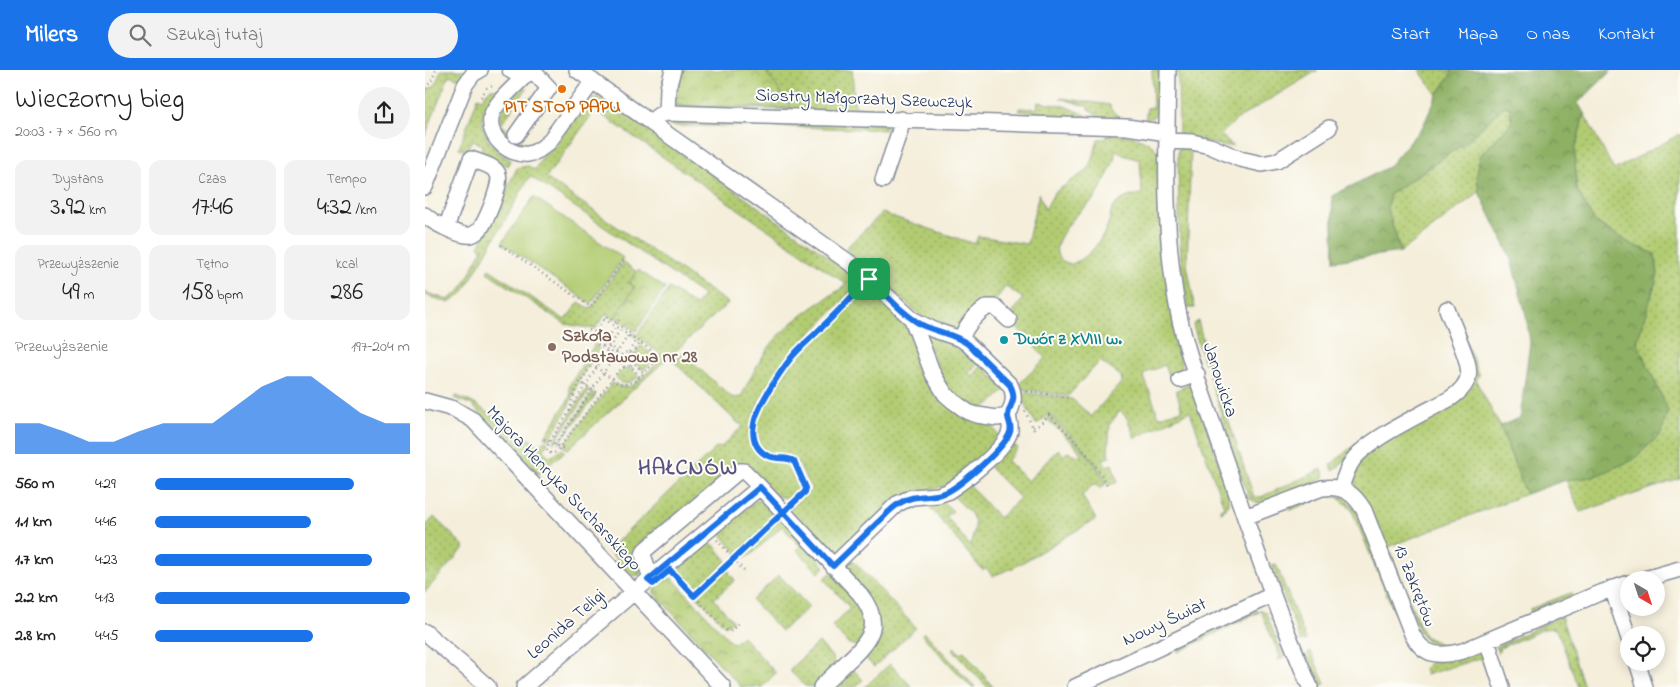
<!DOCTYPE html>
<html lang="pl">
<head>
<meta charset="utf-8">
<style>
  :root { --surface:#fff; --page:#f2f2f2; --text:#202124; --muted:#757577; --accent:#1a73e8 }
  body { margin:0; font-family:"Indie Flower",sans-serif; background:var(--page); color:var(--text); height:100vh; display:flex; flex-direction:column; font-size:19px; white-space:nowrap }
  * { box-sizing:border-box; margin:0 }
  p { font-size:16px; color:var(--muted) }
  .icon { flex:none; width:28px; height:28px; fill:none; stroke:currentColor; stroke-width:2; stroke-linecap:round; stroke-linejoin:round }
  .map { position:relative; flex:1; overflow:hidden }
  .drawer { display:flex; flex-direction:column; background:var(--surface); width:425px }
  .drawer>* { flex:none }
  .needle { width:32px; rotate:141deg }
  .fabs { position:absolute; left:1195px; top:501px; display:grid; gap:10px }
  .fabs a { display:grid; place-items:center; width:45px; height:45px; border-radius:50%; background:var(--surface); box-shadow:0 2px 12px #0003; font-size:25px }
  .pin { position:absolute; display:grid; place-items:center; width:42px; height:42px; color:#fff; margin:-21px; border-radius:10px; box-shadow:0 2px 8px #0006 }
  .round { display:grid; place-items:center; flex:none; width:52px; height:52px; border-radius:26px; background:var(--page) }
  .summary { display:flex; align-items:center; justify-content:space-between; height:85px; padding:0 15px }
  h1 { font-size:28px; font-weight:600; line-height:38px }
  .figures { display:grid; grid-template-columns:repeat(3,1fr); gap:8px; height:85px; padding:5px 15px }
  .figures div { display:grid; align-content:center; border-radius:12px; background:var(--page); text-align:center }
  .figures b { font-size:25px; font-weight:600 }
  .figures small { font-size:14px; font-weight:400 }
  .figures p { font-size:14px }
  .chart { height:140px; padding:10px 15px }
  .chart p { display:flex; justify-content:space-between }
  .chart svg { width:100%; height:90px; margin-top:5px; fill:var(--accent); opacity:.7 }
  ul { padding:0 15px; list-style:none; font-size:16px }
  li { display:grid; grid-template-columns:80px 60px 1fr; align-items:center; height:38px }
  li i { height:12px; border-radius:6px; background:var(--accent) }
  header { display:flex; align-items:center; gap:30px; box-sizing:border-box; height:70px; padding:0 25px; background:var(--accent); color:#fff }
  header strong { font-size:24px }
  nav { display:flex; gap:28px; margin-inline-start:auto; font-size:18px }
  .search { width:350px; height:45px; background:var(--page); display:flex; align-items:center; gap:12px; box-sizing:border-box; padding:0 18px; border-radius:28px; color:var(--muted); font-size:19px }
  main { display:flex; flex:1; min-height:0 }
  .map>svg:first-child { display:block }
  .grass { fill:url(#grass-dots); stroke:#667e68; fill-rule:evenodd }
  .forest { fill:url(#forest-crowns); stroke:#547061 }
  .park { fill:url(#park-crowns); stroke:#667e68 }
  .garden { fill:#b2cc72; stroke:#667e68 }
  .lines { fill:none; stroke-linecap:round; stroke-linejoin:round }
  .minor-casing { stroke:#888e9c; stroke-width:18 }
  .path { stroke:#888e9c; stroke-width:2.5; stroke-dasharray:1 4; stroke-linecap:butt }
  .minor { stroke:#fff; stroke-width:15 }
  .route-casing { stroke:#fff; stroke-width:10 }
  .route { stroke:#1a73e8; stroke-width:6 }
  .food-dot { fill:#e8710a; stroke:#fdfcf7; stroke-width:2 }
  .culture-dot { fill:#0f9aa8; stroke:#fdfcf7; stroke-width:2 }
  .education-dot { fill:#8d6e63; stroke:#fdfcf7; stroke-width:2 }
  .labels { text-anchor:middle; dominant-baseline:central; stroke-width:4; stroke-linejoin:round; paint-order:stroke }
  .street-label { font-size:18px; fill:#1b2f5e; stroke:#fdfcf7 }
  .food-label { font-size:18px; font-weight:bold; fill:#c56008; stroke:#fdfcf7 }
  .education-label { font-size:18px; font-weight:bold; fill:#785e54; stroke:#fdfcf7; text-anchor:start }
  .culture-label { font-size:18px; font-weight:bold; fill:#0d838f; stroke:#fdfcf7; text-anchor:start }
  .district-label { font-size:22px; font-weight:bold; letter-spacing:1px; fill:#595281; stroke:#fdfcf7 }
</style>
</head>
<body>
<header>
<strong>Milers</strong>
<div class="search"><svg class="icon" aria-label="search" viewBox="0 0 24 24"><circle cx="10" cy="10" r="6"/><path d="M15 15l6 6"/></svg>Szukaj tutaj</div>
<nav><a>Start</a><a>Mapa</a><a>O nas</a><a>Kontakt</a></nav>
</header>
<main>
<section class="drawer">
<div class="summary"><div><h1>Wieczorny bieg</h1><p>20:03 · 7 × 560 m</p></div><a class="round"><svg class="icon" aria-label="share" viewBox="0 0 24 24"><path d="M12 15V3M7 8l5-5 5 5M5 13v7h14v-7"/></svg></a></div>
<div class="figures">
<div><p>Dystans</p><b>3.92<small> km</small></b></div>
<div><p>Czas</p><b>17:46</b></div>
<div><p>Tempo</p><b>4:32<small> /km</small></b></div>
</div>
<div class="figures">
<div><p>Przewyższenie</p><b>49<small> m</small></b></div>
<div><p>Tętno</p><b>158<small> bpm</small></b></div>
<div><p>kcal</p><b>286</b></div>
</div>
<div class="chart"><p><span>Przewyższenie</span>197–204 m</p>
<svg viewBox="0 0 160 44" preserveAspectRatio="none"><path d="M0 44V29L10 29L20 33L30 38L40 38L50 33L60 29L70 29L80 29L90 20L100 11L110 6L120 6L130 15L140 24L150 29L160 29V44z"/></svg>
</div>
<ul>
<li><b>560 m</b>4:29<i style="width:78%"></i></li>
<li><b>1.1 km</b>4:46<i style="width:61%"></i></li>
<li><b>1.7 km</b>4:23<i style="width:85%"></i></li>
<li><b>2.2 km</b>4:13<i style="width:100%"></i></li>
<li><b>2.8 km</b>4:45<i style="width:62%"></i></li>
</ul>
</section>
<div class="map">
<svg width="1255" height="617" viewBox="0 0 1255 617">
  <defs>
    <pattern id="grass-dots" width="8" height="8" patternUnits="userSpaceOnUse" patternTransform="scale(1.25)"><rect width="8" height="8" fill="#b2cc72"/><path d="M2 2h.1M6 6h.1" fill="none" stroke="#90a661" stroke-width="1.8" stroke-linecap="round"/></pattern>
    <pattern id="forest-crowns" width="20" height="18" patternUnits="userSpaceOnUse" patternTransform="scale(1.25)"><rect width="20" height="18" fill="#8db064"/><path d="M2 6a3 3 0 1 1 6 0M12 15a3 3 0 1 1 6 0" fill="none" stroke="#729056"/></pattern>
    <pattern id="park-crowns" width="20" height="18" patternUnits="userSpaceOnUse" patternTransform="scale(1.25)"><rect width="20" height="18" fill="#b2cc72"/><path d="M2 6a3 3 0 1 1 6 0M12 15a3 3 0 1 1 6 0" fill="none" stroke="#90a661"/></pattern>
  </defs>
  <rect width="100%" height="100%" fill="#fdfcf7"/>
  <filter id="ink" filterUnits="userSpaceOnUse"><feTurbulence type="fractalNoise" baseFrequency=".02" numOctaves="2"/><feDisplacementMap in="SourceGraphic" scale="10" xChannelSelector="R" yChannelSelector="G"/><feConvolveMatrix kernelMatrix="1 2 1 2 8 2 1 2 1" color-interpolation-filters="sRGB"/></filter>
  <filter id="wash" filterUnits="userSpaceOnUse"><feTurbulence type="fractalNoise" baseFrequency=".0096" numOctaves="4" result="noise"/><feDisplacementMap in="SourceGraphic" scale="20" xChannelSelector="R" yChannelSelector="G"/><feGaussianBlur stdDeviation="1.12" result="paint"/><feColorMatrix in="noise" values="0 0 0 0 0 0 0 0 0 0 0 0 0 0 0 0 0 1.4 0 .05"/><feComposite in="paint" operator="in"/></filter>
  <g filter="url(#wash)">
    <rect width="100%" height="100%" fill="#f4eeda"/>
    <path class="grass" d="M16,0H41L35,9L24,5L0,66V25L2,20L10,16Z
      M340,0H427L430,37L452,38L451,42L251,37L250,35L365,38Z
      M727,0H736C736,17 742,47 720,50L722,38L728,37Z
      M753,0H893L811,50L796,65L808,76H797L754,64Z
      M994,0H1027L1025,6L1012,25Z
      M99,18H102L76,55L103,75L99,77C90,76 85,73 79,66C64,49 84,28 99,18Z
      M65,19H75C71,24 65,29 62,34C50,57 65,80 86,90L83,96L56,85L55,84L58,75L47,70L41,81L34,78L53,27L58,29L60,24Z
      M172,27L188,35L437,210C422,226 407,242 392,257C383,266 373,275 365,285C348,305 311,359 334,383C344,394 355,388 365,393L377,419V423L367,429L346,425L319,395L212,485L216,500L215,505L207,506L183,480L292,377L295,378L318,356L317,354H314L249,292L259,281L272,297L308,328L316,327C325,309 333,292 345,276C364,251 393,234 420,216V213L170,40L121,108L303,233L143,379L138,376L187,313L197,317L207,316L234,292L235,283L207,265L208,263L212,265L244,218L271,236L278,225L105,106L38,223L24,233L0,225V222L23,230L36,220L58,179L54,177L92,98L103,96L110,100L117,88L126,81L159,35L167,28Z
      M635,28L685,35V38L693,46L691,48L676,49L661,36Z
      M613,32L639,36L661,45L662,49L626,48V43L594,41V38L612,39Z
      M1079,36L1085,38L1087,52L1055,86L1052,105L1054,122L976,182L962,138L965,124L1041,72Z
      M1159,43L1189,100L1255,64V409L1155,442L1141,410L1168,407L1225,302L1212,272L1233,204L1230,184L1206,174L1169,151L1151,118L1150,80Z
      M243,49L329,50L333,56H248L242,51Z
      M341,50L460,54L467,60L338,56Z
      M689,64C711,67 718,66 735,83L750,274L758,298L752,303L744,305L740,295L718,304L734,347L757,340L751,320L757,318V316L767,313L801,415C803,425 807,436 796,442L795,439L799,437L765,341L710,368L702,348L695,341L685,354L683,382L685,387L678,389L681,396L687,394L693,412L684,415C669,387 647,365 624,344L613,354H611L596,327L597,322L647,329L666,346L697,312L696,306L675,291L643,326L596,319L593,315L621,288L589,255L586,245L598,229L581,216L570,231L532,261L505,254L420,179L457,143L550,174L553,166L602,174L614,123L620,140L629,123L662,100L668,89L673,69H681L683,65ZM690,79L698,85L715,90L717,124C704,125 691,130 686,142C685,146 685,150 683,154C678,169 665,187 649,193C645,195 642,194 638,191C622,181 640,159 648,149C655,141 663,135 670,128C672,126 689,93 689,90C690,87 690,82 690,79Z
      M766,77L762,194L770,238H763L756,191L754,149L753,79Z
      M198,192L212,202L204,213L210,217L190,247V249L181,244L170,259L140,254L62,202L64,199L140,250L154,232L166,239Z
      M442,214L476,244L498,292L549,350L568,357L574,366V372L528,414L489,424L411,488L362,441L386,419L375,396L368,388L345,385L336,378L331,366L332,351L339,336L369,288Z
      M1030,242L1054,306L1050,309L1075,356L1101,424L963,477L999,566L1018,575L1015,577L1004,573L995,563L943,437C929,414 923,412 936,386L1042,318Z
      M773,251L784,294L779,293L768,255Z
      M497,261L536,273L554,292L544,303L547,306L557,295L580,320L566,333L556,340L549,338L524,323Z
      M170,274L173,276V280L154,310L142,340L124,370L120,367L145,327L144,316Z
      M216,276C232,286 233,288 218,300L212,295C211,288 208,280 216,276Z
      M199,299H206L214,307L202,313H196L191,307Z
      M787,301L829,427H836L897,399L900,406L891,413L847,433L846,429L833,433L825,429L815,404L784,305Z
      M162,319L165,320L130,372H128L160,321Z
      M168,322L170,324V327L133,374Z
      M32,326L48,333L115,376L119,370L123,372L119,380L122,385L128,386L136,379L140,381L113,405L47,335L29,328Z
      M624,346C645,366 669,387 681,414L675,418L668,414L657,426L671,449L588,498L567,506L562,499L557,500L503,435L479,437L426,488L491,558L449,597L437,584L449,565L416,493L479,434L513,430L518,432L528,441L521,446L545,476C555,445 549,447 527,425L542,413L574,448L595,428L563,396L585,376L589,375L593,378L582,391L603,411L633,379L639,385L642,382L655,386L657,385L649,374L622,349Z
      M942,367L927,385L908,401L905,395L923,380Z
      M901,423L919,427L931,439L992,583L988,587L926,438L912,427L898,426L864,441L865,437Z
      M337,430L355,444L312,483L299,468L296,460L331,431Z
      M357,446L400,497L394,503L372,480L375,476L357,456L326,485L319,487L316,484Z
      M9,447L40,477L0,522V457Z
      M281,473L289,475L302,491L268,522L249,501L250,499Z
      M851,494L881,570L876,572L847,495Z
      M304,495L305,497L304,503L310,510L289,529L308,551L300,556L272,526L274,523Z
      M406,503H409L444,547L433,577L422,573L407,556L425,538L399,509Z
      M354,505L384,537L356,561L327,530Z
      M1146,523L1148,528L1108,545L1105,539Z
      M834,540H837L841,543L859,588L853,590L855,587L836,541L753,582L752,578Z
      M1136,546L1159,617H1153L1133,562L1128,558L1119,559L1075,578L1073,584L1071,577Z
      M499,562L550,617H546L497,565Z
      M394,572L407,587L411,598L390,617L380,616L364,600Z
      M529,577L535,583L539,581L568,617H562L529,581Z
      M886,582L900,614L895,616L882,584Z
      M1056,582L1060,584L1074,617H1067L1060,595L1055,588L1001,605L999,599L1006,591Z
      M465,594L487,617H440Z
      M424,595L438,610L430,617H400Z"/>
    <path class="forest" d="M1027,0H1187L1153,33L1159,43L1150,80L1151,118L1169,151L1206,174L1230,184L1233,204L1212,272L1243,340L1236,364L1208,390L1168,407L1141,410L1101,424L1075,356L1095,348L1105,272L1101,245L1085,186L1054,122L1052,105L1055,86L1087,52L1085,38L1079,36L1041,72L965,124L962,138L976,182L909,191L907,126L963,97L998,56L1012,25L1025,6Z"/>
    <path class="park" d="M256,0H340L366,38L250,35Z
      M213,200L240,218L211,261L190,247L210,217L204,213Z
      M242,507H246L306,572L309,573L317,566L351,603L337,617H316L229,523V520Z"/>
    <path class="garden" d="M109,127L198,188L166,234L77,173Z"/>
  </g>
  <g filter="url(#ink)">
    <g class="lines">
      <g class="minor-casing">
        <path id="minor" d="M85,0L98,8
          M106,0C96,11 71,31 67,44C60,64 82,86 103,84C111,83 117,78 123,73L168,11
          M152,0L225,52L234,45L242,43L702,57L742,63
          M743,0C742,74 738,150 750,223C757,274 778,323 794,372C822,454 850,537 885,617
          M242,43L243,18L248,0
          M225,52L432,198L487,249L508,304L520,324L528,331L543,342L552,345L572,348L583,346C588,335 591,326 585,315L543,274L536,269L509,260L487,249
          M91,65L124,18L107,0
          M743,71L767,72L785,76L815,89L837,94L852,91L904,58
          M458,110L475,60L476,49
          M0,117L40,15L48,4L55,0
          M0,145C7,152 35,167 46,165C50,164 55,160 57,156C63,146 77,113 73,104C69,95 55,93 46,89L21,158
          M536,269C541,255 550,245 562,237H570L584,250
          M755,310L772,304
          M0,331L29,339L48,350L298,617
          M916,418C919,408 922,398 928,390C944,368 1001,342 1026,328C1051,311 1045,297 1035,272C1031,261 1026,250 1022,239
          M820,447L897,418C917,415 929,423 939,440L987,564C999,587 1015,587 1038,581L1172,524L1204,513
          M408,496L472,434L487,427L513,425L522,422C538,412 581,379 585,361C586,356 584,351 583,346
          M226,508L218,485L220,480L310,404L314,401H319L335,417
          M1216,510L1255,499
          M1187,518L1204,569
          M0,562L63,617
          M1062,571L1077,617
          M1212,592L1220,617
          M99,617L209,522L335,417L435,524C457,552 448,568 424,590C415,599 405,608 396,617
          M650,617L847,525"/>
      </g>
      <path class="path" d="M0,18L6,12L11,0
        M56,27L62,18L68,16
        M76,175L166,237L199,189
        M164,260L170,262L182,247L192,253L194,250
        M195,260L125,372L122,377L123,382L127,384L131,382L191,304L199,297
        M162,262L193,282
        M160,266L190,285
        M204,282L211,270
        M208,284L215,273
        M167,294L192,313L198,315L211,311L233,289L232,284L179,249
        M210,294L219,303
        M206,296L209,293V287L204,282L198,283L194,288L196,294L199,297L206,296L215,307
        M602,321L645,328
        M176,325L158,314L157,310L190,257
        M145,341L147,330L156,309
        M600,341L609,360
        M608,357L614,355L624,345C647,367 669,388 683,417
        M119,369L141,380
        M130,375L205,263L194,255L192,253
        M369,433C372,430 379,425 380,421C382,415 371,393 367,389L346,387L335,380L330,372L329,353L336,336L366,288L434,220
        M292,470L320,502
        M250,505L302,561L305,562L313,554
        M269,526L348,452"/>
      <use href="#minor" class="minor"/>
    </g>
  </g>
  <g class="lines" filter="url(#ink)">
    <g class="route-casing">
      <path id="route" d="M444,209C427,226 411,244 393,261C384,270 374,278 366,288C355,302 331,338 329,354C327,363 329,373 334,379C346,393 359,385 369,391L381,418L380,422L269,526L245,500L228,514L223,510L335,417L408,496C423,482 438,467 452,453C459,447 466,438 475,433C489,423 507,429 522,422C536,415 581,377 585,362C587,356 584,353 583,347C582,336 594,332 585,315L543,274C529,264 512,262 497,255C477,244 461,224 444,209"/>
    </g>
    <use href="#route" class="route"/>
  </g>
  <circle class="food-dot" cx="137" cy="19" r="5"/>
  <circle class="culture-dot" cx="579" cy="270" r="5"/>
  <circle class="education-dot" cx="127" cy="277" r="5"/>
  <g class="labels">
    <g class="street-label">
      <text transform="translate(439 30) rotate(2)">Siostry Małgorzaty Szewczyk</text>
      <text transform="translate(794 310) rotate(72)">Janowicka</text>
      <text transform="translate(138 419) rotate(47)">Majora Henryka Sucharskiego</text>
      <text transform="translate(989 516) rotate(68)">13 Zakrętów</text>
      <text transform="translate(740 553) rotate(-25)">Nowy Świat</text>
      <text transform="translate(142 555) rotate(-41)">Leonida Teligi</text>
    </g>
    <g class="food-label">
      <text x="137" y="38">PIT STOP PAPU</text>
    </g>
    <g class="education-label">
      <text x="137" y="267">Szkoła<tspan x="137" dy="21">Podstawowa nr 28</tspan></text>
    </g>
    <g class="culture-label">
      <text x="589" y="270">Dwór z XVIII w.</text>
    </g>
    <g class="district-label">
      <text x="263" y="399">HAŁCNÓW</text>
    </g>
  </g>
</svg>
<div class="fabs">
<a><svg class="needle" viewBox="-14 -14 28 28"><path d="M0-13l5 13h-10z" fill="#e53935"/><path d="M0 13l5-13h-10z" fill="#757577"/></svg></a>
<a><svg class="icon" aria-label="locate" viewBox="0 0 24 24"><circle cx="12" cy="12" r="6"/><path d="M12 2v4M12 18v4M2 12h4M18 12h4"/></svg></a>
</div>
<div class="pin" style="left:444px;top:209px;background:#1e9e55"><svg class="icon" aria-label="arrive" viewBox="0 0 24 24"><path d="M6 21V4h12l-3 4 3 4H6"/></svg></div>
</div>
</main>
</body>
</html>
